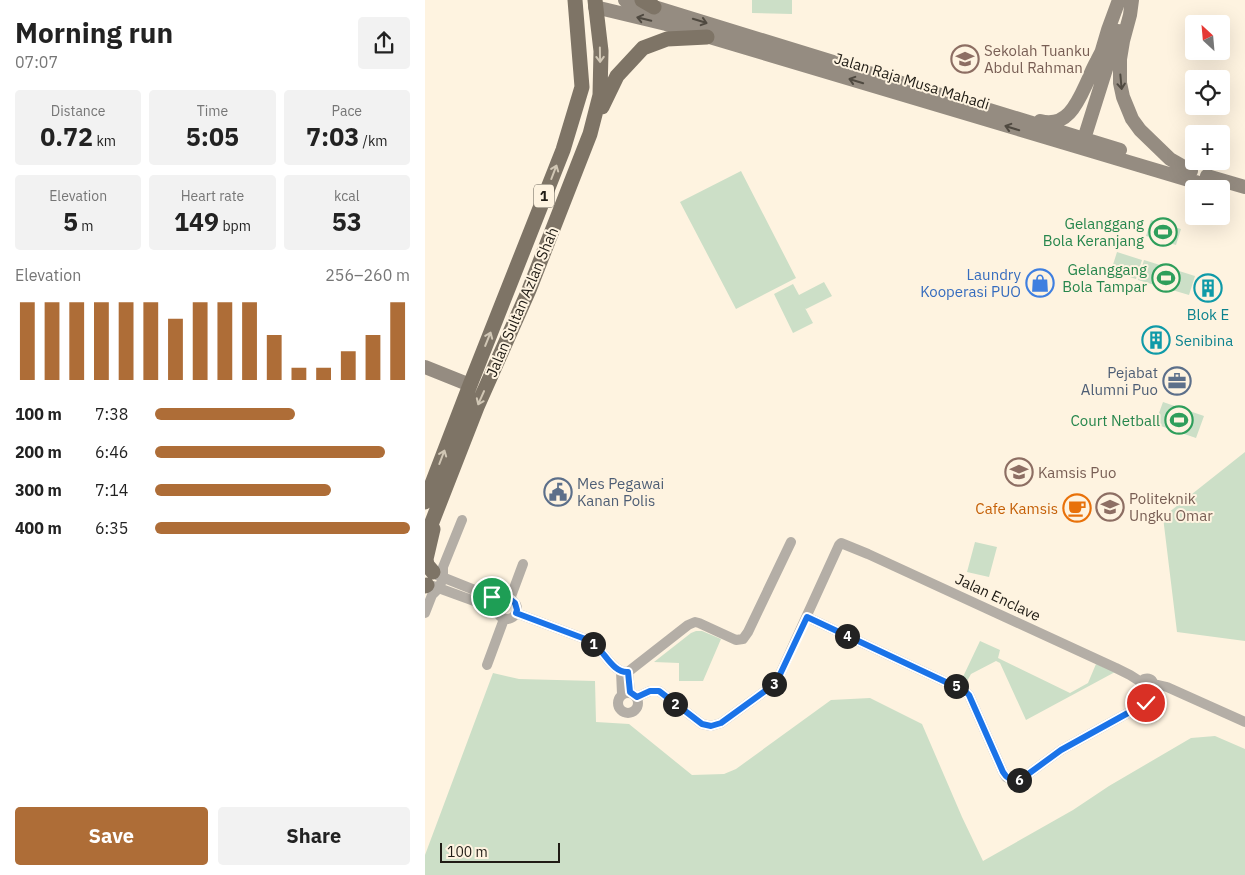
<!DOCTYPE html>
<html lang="en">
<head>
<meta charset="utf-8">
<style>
  :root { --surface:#fff; --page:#f2f2f2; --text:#222; --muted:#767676; --accent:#ae6d37 }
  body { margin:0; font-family:"IBM Plex Sans",sans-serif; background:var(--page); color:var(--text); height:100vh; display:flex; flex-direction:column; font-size:19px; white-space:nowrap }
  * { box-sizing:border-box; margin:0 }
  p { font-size:16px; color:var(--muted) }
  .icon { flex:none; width:28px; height:28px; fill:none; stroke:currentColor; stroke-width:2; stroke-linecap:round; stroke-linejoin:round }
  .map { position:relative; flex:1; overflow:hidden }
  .panel { display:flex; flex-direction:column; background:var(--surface); width:425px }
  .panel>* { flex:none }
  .needle { width:32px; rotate:334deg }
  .buttons { position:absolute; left:760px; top:15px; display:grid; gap:10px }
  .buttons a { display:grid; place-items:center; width:45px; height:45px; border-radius:5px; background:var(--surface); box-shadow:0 5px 20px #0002; font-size:25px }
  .scale { position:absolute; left:15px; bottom:12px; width:120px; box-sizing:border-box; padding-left:5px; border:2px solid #201c15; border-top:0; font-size:14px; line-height:18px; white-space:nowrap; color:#201c15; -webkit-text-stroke:4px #fef3e0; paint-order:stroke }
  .pin { position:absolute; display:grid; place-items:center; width:42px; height:42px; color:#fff; margin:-21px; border:2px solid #fff; border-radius:50%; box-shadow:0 1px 5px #0007 }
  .km { position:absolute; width:25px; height:25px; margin:-12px; border-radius:50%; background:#222; color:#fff; font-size:14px; line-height:25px; text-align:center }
  .round { display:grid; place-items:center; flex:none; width:52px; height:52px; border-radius:5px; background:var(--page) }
  .headline { display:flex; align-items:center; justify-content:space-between; height:85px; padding:0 15px }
  h1 { font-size:28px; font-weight:700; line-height:38px }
  .metrics { display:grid; grid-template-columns:repeat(3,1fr); gap:8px; height:85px; padding:5px 15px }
  .metrics div { display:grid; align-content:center; border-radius:5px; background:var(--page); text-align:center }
  .metrics b { font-size:25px; font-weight:700 }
  .metrics small { font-size:14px; font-weight:400 }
  .metrics p { font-size:14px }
  .chart { height:140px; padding:10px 15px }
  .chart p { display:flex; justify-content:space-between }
  .chart svg { width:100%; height:90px; margin-top:5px; stroke:var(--accent); stroke-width:6 }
  .button { display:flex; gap:10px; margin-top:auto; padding:10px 15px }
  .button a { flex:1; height:58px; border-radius:5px; background:var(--accent); color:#fff; font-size:20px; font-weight:700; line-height:58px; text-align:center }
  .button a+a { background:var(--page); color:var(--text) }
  ul { padding:0 15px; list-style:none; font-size:16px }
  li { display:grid; grid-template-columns:80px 60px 1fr; align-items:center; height:38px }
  li i { height:12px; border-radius:6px; background:var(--accent) }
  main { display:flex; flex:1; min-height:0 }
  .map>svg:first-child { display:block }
  .green { fill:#ccdfc7 }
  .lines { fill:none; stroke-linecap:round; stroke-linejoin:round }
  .street { stroke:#b4aea6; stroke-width:10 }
  .secondary { stroke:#958c81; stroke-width:14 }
  .primary { stroke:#7e7466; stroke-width:15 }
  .oneway { stroke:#4f4940 }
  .oneway2 { stroke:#d1c7b5 }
  .route-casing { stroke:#fff; stroke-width:10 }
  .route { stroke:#1a73e8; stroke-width:6 }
  .labels { text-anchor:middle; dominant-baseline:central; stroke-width:4; stroke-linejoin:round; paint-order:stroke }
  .shield { fill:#fef3e0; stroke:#635c52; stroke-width:1 }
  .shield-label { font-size:14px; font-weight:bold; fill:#201c15 }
  .education-label { font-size:15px; fill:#785e54; stroke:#fef3e0; text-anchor:start }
  .street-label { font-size:15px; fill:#201c15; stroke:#fef3e0 }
  .leisure-label { font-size:15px; fill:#27864d; stroke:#fef3e0; text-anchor:end }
  .shop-label { font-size:15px; fill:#366cbe; stroke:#fef3e0; text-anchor:end }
  .culture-label { font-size:15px; fill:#0d838f; stroke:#fef3e0 }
  .service-label { font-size:15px; fill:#4e5e75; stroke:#fef3e0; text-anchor:end }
  .food-label { font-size:15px; fill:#c56008; stroke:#fef3e0; text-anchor:end }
</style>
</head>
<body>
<main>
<section class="panel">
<div class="headline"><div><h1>Morning run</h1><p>07:07</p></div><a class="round"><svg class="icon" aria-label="share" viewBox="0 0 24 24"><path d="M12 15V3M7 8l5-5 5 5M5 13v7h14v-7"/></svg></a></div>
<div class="metrics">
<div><p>Distance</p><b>0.72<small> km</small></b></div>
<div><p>Time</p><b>5:05</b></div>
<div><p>Pace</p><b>7:03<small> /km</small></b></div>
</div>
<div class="metrics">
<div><p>Elevation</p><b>5<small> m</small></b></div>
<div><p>Heart rate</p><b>149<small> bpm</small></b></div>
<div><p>kcal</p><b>53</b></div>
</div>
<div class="chart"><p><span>Elevation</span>256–260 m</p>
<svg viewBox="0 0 160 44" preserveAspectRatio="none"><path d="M5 44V6M15 44V6M25 44V6M35 44V6M45 44V6M55 44V6M65 44V14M75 44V6M85 44V6M95 44V6M105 44V22M115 44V38M125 44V38M135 44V30M145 44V22M155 44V6"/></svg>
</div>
<ul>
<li><b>100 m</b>7:38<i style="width:55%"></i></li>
<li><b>200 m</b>6:46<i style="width:90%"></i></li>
<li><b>300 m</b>7:14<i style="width:69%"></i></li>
<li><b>400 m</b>6:35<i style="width:100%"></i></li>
</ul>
<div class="button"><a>Save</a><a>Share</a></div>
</section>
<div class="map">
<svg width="820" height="875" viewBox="0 0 820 875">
  <rect width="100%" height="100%" fill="#fef3e0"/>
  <path class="green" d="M327,0H367V14L327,13Z
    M316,171L371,278L311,309L255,202Z
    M726,220L756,229L751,245L721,236Z
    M692,252L717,260L711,279L686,271Z
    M719,260L770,276L764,295L713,280Z
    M399,282L407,296L381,309L380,308L388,323L368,333L349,294L368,284L374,295Z
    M738,402L779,416L771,438L730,424Z
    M820,452V641L752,632L738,517Z
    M550,542L572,547L564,577L542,572Z
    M271,631H277L296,639L278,681H254V663L229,662L266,633Z
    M555,641L575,650L573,658L645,693L663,683L671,664L690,672L601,720L575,663L571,661L546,674L541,683L536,681Z
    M68,673L94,679L170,681L171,722L204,724L267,775L299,774L311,769L406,700L445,698L497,724L537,817L558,861L648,810L684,786L766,738L790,736L820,749V875H0V855Z"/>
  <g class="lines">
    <path class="street" d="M12,575L67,597L77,600
      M8,586L63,606L72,611
      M72 609a10 10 0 1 1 20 0a10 10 0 1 1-20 0Z
      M85,599L98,564
      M0,613L7,595L14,588L18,578V567L37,520
      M91,613L163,640C166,642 168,643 170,645C181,654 188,673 203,672
      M382,617L540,691L544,695L578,772L581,777L585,779L595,780L636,750L721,703C727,699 727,695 728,688
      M62,665L79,619
      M196,671L197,694
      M203,672L208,668L263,625L270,622L274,623L311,640L318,639L323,632L366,542
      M203,672L205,692
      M729,684L742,687L820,722
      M193 703a10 10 0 1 1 20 0a10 10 0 1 1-20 0Z
      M212,697L225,691H234L277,724L286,726L296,723L351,683L414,545L416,543L443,554L691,668L705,675L716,682
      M709,708L716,699L717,690L716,687V682L719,679C726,677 730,682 728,688L722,691L717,690"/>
    <path class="secondary" d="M200,0L229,7L695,150
      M707,0L705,15L698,41L695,59V83L698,97L707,119L715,130L745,159L766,171
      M170,7L241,24L794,189
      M675,57L683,30L694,0
      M615,121C644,129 654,99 664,78C667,69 672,61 676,53
      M653,145L659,139L693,31
      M782,176L820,187
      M0,367L45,385"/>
    <path class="primary" d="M217,0L229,7
      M177,107L192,76L218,48L242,39L282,37
      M0,502L45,385L138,150L157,87L150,0
      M0,540L52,407L104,290L165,134L175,95L176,51L170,0
      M8,572L2,565L1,559L8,529
      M0,586L2,585"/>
  </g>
  <defs><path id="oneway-shaft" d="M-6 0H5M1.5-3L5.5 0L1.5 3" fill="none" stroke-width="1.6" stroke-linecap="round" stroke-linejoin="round" transform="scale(1.25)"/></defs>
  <g class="oneway">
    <use href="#oneway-shaft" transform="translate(219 19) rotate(-166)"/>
    <use href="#oneway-shaft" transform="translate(275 21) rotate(17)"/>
    <use href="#oneway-shaft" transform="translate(431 81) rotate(-163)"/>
    <use href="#oneway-shaft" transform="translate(696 82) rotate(85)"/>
    <use href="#oneway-shaft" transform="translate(587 128) rotate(-163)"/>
  </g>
  <g class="oneway2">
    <use href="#oneway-shaft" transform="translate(175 55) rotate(89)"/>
    <use href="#oneway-shaft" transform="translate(129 172) rotate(-69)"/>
    <use href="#oneway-shaft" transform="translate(63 339) rotate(-68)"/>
    <use href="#oneway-shaft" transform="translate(56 398) rotate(114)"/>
    <use href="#oneway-shaft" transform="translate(17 457) rotate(-69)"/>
  </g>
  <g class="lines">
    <g class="route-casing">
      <path id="route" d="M67,597L77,600L85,599L90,603L92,610L91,613L163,640C165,642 168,643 170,645C181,654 188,673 203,672L205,692L212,697L225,691H234L277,724L286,726L296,723L351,683L382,617L540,691L544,695L578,772C582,779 587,781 595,780L636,750L721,703"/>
    </g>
    <use href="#route" class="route"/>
  </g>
  <defs>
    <g id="school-ring" transform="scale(1.4375)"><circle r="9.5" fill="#fef3e0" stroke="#8d6e63" stroke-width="1.5"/><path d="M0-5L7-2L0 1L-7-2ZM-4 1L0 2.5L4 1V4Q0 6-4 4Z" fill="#8d6e63"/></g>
    <g id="stadium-ring" transform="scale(1.4375)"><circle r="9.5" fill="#fef3e0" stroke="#2e9e5b" stroke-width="1.5"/><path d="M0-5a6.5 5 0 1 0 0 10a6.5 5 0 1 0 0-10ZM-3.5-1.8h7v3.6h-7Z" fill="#2e9e5b"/></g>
    <g id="shop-ring" transform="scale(1.4375)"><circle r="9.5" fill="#fef3e0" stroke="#3f7fe0" stroke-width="1.5"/><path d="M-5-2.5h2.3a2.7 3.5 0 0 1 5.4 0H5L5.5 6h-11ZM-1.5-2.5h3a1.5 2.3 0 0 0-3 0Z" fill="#3f7fe0"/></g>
    <g id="building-ring" transform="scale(1.4375)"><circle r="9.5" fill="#fef3e0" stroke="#0f9aa8" stroke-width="1.5"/><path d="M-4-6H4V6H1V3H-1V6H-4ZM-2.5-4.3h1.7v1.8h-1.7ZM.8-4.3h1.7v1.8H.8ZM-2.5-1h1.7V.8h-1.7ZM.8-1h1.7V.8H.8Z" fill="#0f9aa8"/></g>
    <g id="office-ring" transform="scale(1.4375)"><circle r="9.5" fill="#fef3e0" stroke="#5c6f8a" stroke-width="1.5"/><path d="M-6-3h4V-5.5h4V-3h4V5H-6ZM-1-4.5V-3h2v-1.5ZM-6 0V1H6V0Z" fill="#5c6f8a"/></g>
    <g id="university-ring" transform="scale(1.4375)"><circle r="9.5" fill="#fef3e0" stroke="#8d6e63" stroke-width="1.5"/><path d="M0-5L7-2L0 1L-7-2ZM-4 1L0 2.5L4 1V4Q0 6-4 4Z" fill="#8d6e63"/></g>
    <g id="civic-ring" transform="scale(1.4375)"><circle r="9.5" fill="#fef3e0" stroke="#5c6f8a" stroke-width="1.5"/><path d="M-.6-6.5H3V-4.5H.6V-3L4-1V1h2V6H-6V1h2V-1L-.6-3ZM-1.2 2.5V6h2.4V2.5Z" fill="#5c6f8a"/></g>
    <g id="cafe-ring" transform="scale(1.4375)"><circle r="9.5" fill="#fef3e0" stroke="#e8710a" stroke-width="1.5"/><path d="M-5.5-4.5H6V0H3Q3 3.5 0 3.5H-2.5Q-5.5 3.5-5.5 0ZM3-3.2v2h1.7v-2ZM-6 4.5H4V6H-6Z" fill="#e8710a"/></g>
  </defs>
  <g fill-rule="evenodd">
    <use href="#school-ring" x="540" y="59"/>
    <use href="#stadium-ring" x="738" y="232"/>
    <use href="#stadium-ring" x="741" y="278"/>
    <use href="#shop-ring" x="615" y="283"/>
    <use href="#building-ring" x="783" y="288"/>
    <use href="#building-ring" x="731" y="340"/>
    <use href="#office-ring" x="752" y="381"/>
    <use href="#stadium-ring" x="754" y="420"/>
    <use href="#university-ring" x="594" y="472"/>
    <use href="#civic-ring" x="133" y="492"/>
    <use href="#university-ring" x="685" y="507"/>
    <use href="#cafe-ring" x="652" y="508"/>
  </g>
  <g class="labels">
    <rect class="shield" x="109" y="184.5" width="20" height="23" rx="4"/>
    <g class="shield-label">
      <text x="119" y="196">1</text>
    </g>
    <g class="education-label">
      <text x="559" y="50">Sekolah Tuanku<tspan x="559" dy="17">Abdul Rahman</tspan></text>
      <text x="613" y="472">Kamsis Puo</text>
      <text x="704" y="498">Politeknik<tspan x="704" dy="17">Ungku Omar</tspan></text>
    </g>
    <g class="street-label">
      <text transform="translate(487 81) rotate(17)">Jalan Raja Musa Mahadi</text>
      <text transform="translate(97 302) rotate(-67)">Jalan Sultan Azlan Shah</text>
      <text transform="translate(573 597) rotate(25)">Jalan Enclave</text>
    </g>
    <g class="leisure-label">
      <text x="719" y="223">Gelanggang<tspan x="719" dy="17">Bola Keranjang</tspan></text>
      <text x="722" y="269">Gelanggang<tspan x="722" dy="17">Bola Tampar</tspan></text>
      <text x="735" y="420">Court Netball</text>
    </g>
    <g class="shop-label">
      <text x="596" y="274">Laundry<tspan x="596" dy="17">Kooperasi PUO</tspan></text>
    </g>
    <g class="culture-label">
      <text x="783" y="314">Blok E</text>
      <text x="750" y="340" text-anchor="start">Senibina</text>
    </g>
    <g class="service-label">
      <text x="733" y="372">Pejabat<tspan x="733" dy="17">Alumni Puo</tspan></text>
      <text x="152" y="483" text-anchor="start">Mes Pegawai<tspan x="152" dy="17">Kanan Polis</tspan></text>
    </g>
    <g class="food-label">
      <text x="633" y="508">Cafe Kamsis</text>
    </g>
  </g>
</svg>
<div class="buttons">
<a><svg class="needle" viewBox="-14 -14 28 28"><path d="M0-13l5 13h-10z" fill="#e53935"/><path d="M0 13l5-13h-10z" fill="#767676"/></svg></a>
<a><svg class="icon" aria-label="locate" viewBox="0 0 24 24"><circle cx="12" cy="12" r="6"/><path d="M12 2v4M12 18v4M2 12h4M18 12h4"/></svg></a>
<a>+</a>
<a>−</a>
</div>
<div class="scale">100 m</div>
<div class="pin" style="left:67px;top:597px;background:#1e9e55"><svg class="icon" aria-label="arrive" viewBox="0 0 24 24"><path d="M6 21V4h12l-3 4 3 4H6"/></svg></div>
<div class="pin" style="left:721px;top:703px;background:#d93025"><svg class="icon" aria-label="check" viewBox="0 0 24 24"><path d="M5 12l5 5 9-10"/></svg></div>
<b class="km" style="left:168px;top:644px">1</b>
<b class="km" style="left:250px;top:704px">2</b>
<b class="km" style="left:349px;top:684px">3</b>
<b class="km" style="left:422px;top:636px">4</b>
<b class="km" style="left:531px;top:686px">5</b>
<b class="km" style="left:594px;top:780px">6</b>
</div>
</main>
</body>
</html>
